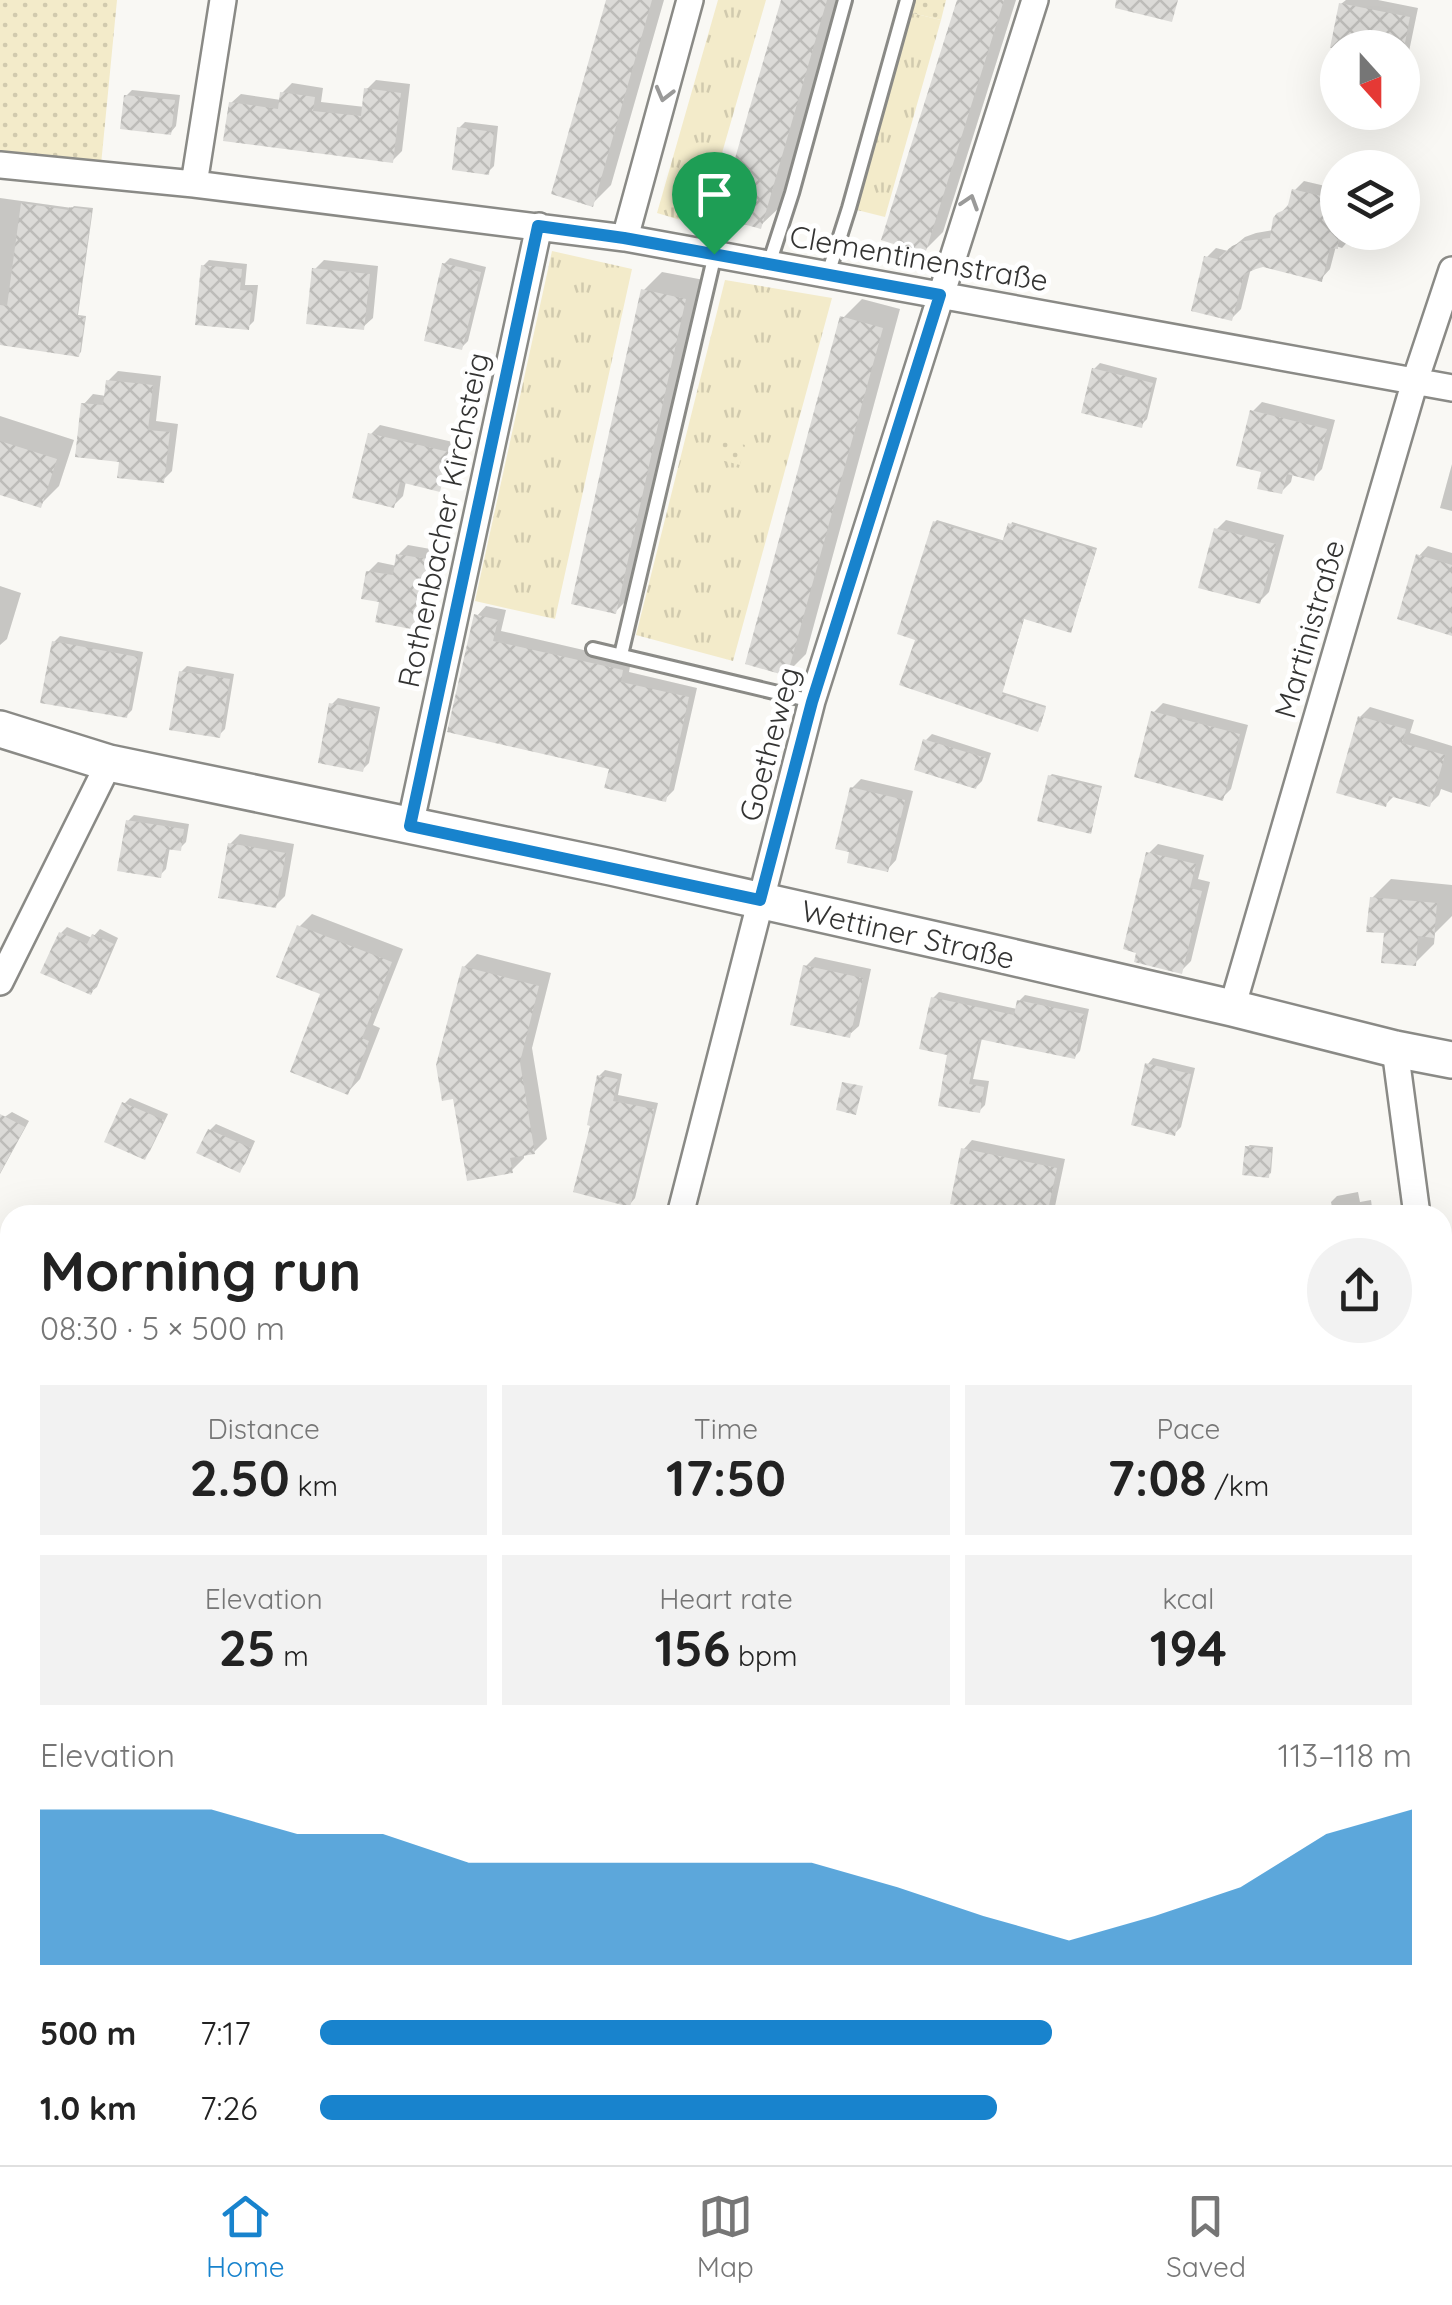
<!DOCTYPE html>
<html lang="en">
<head>
<meta charset="utf-8">
<style>
  :root { --surface:#fff; --page:#f2f2f2; --text:#222; --muted:#767676; --line:#e0e0e0; --accent:#1883cd }
  body { margin:0; font-family:Quicksand,sans-serif; background:var(--page); color:var(--text); height:100vh; display:flex; flex-direction:column; font-size:38px; white-space:nowrap }
  * { box-sizing:border-box; margin:0 }
  p { font-size:32px; color:var(--muted) }
  .icon { flex:none; width:55px; height:55px; fill:none; stroke:currentColor; stroke-width:2; stroke-linecap:round; stroke-linejoin:round }
  .map { position:relative; flex:1; overflow:hidden }
  .details { position:absolute; left:0px; top:1205px; width:1452px; height:960px; display:flex; flex-direction:column; background:var(--surface); border-radius:30px 30px 0 0; box-shadow:0 10px 40px #0002 }
  .details>* { flex:none }
  .needle { width:65px; rotate:159deg }
  .fabs { position:absolute; left:1320px; top:30px; display:grid; gap:20px }
  .fabs a { display:grid; place-items:center; width:100px; height:100px; border-radius:50%; background:var(--surface); box-shadow:0 10px 40px #0002; font-size:50px }
  .pin { position:absolute; display:grid; place-items:center; width:85px; height:85px; color:#fff; margin:-102px -42px; border-radius:50% 50% 50% 0; rotate:-45deg; box-shadow:0 0 10px #0007 }
  .pin .icon { rotate:45deg }
  .round { display:grid; place-items:center; flex:none; width:105px; height:105px; border-radius:52px; background:var(--page) }
  .head { display:flex; align-items:center; justify-content:space-between; height:170px; padding:0 40px }
  h1 { font-size:55px; font-weight:700; line-height:75px }
  .stats { display:grid; grid-template-columns:repeat(3,1fr); gap:15px; height:170px; padding:10px 40px }
  .stats div { display:grid; align-content:center; border-radius:0px; background:var(--page); text-align:center }
  .stats b { font-size:50px; font-weight:700 }
  .stats small { font-size:28px; font-weight:400 }
  .stats p { font-size:28px }
  .chart { height:280px; padding:20px 40px }
  .chart p { display:flex; justify-content:space-between }
  .chart svg { width:100%; height:180px; margin-top:10px; fill:var(--accent); opacity:.7 }
  ul { padding:0 40px; list-style:none; font-size:32px }
  li { display:grid; grid-template-columns:160px 120px 1fr; align-items:center; height:75px }
  li i { height:25px; border-radius:12px; background:var(--accent) }
  .tab-bar { display:flex; justify-content:space-around; align-items:center; height:140px; border-top:2px solid var(--line); background:var(--surface); font-size:28px; color:var(--muted) }
  .tab-bar a { display:grid; justify-items:center; gap:5px }
  .tab-bar .current { color:var(--accent) }
  .map>svg:first-child { display:block }
  .grass { fill:url(#grass-tufts) }
  .park { fill:url(#park-dots) }
  .pitch { fill:#f3ebca }
  .shadow { fill:#0003 }
  .building { fill:url(#building-cross-hatch) }
  .lines { fill:none; stroke-linecap:round; stroke-linejoin:round }
  .lane-casing { stroke:#8a8a86; stroke-width:18 }
  .street-casing { stroke:#8a8a86; stroke-width:30 }
  .secondary-casing { stroke:#8a8a86; stroke-width:40 }
  .lane { stroke:#fff; stroke-width:12 }
  .street { stroke:#fff; stroke-width:25 }
  .secondary { stroke:#fff; stroke-width:35 }
  .oneway { stroke:#9a9a99 }
  .route-casing { stroke:#fff; stroke-width:20 }
  .route { stroke:#1883cd; stroke-width:12 }
  .labels { text-anchor:middle; dominant-baseline:central; stroke-width:10; stroke-linejoin:round; paint-order:stroke }
  .street-label { font-size:30px; fill:#343433; stroke:#fff }
</style>
</head>
<body>
<div class="map">
<svg width="1452" height="2165" viewBox="0 0 1452 2165">
  <defs>
    <pattern id="grass-tufts" width="24" height="20" patternUnits="userSpaceOnUse" patternTransform="scale(2.5)"><rect width="24" height="20" fill="#f3ebca"/><path d="M3 7l-1-3M5 7V3M7 7l1-3M15 17l-1-3M17 17v-4M19 17l1-3" fill="none" stroke="#d1caae"/></pattern>
    <pattern id="park-dots" width="8" height="8" patternUnits="userSpaceOnUse" patternTransform="scale(2.5)"><rect width="8" height="8" fill="#f3ebca"/><path d="M2 2h.1M6 6h.1" fill="none" stroke="#d1caae" stroke-width="1.8" stroke-linecap="round"/></pattern>
    <pattern id="building-cross-hatch" width="8" height="8" patternUnits="userSpaceOnUse" patternTransform="scale(2.5)"><rect width="8" height="8" fill="#dbdad7"/><path d="M0 0l8 8M0 8l8-8" fill="none" stroke="#bdbcb9"/></pattern>
  </defs>
  <rect width="100%" height="100%" fill="#f9f8f4"/>
  <path class="grass" d="M718,0H766L701,226L657,213Z
    M904,11L941,20L885,217L849,208Z
    M552,251L632,269L555,619L475,601Z
    M725,280L832,298L733,661L636,635Z"/>
  <path class="park" d="M0,0H117L100,175L0,165Z
    M907,0H946L941,20L904,11Z
    M723,439L745,445L740,465L717,459Z
    M1443,1235L1452,1237V1332L1443,1259Z
    M0,1660L10,1662V1798L2,1796L0,1797Z"/>
  <path class="pitch" d="M0,1522L10,1525V1662L0,1660Z"/>
  <path class="shadow" d="M609,0H664L611,185L592,204Z
    M783,0H839L780,207L760,226Z
    M959,0H1016L943,232L924,251Z
    M1346,0H1378L1418,8L1406,66L1402,70V48H1338V64L1330,63L1341,4Z
    M376,80L410,84L402,151L392,161L231,103L241,94L281,100L282,93L292,83L323,88L321,102L365,107L367,89Z
    M132,90L180,95L176,126L171,132L126,96Z
    M465,122L498,126L494,166L488,172L459,128Z
    M1304,181L1338,189V232H1353L1351,238L1342,248L1336,246L1330,269L1321,279L1264,265L1251,268L1241,309L1232,318L1207,257L1216,248L1228,251L1245,237L1256,233L1273,230L1275,219L1289,204L1294,191Z
    M0,198L72,208L74,206L93,208L78,315L86,316L81,352L78,355L0,343Z
    M450,258L486,267L468,341L462,347L444,264Z
    M209,260L247,264L245,285H258L254,321L248,327L203,266Z
    M324,260L378,266L373,318L363,327L314,270Z
    M662,272L704,280L634,593L615,612L643,291Z
    M862,299L900,309L806,654L787,673L843,318Z
    M1100,363L1157,378L1147,419L1141,425L1094,369Z
    M118,371L161,376L156,421L178,424L172,471L163,480L122,460L84,404L93,394L106,396L108,381Z
    M1262,402L1335,420L1322,469L1313,478L1293,473L1291,482L1281,492L1264,470L1252,412Z
    M0,416L74,440L59,486L40,505L0,492Z
    M380,425L457,443L448,479L439,489L406,481L403,496L394,505L370,435Z
    M1452,464V511L1440,508Z
    M937,520L1005,541L1012,522L1097,548L1072,628L1025,616L1002,692L1046,706L1040,727L918,638L935,522Z
    M1226,520L1284,535L1269,592L1260,601L1216,530Z
    M408,545L436,550L425,617L415,627L382,600L368,572L378,562L397,566L398,555Z
    M1428,546L1452,553V633L1419,556Z
    M0,586L21,593L7,639L0,645Z
    M486,606L506,610L501,631L631,661L629,672L697,688L674,790L665,799L612,767L450,730L477,616Z
    M60,636L143,652L132,710L126,716L54,642Z
    M187,666L234,674L225,729L219,735L181,672Z
    M338,698L380,707L369,763L363,769L332,704Z
    M1163,703L1248,725L1231,789L1222,798L1154,712Z
    M1370,707L1414,720L1410,733L1452,746V793L1441,789L1439,795L1430,804L1395,795L1386,804L1360,717Z
    M932,734L991,753L982,781L976,787L926,740Z
    M1052,774L1102,786L1092,828L1050,776Z
    M861,779L913,791L896,860L887,870L852,788Z
    M134,815L189,824L186,842L180,848L170,847L166,869L160,875L128,821Z
    M240,834L294,844L285,896L275,906L230,844Z
    M1158,844L1204,855L1198,879L1210,882L1191,961L1181,971L1149,853Z
    M1391,879L1452,885V916L1435,933L1434,944L1415,963L1387,931L1372,898Z
    M312,914L403,949L373,1025L380,1028L360,1079L348,1092L324,993L299,927Z
    M67,927L92,938L100,929L118,938L97,987L91,992L61,933Z
    M477,954L551,973L532,1048L547,1139L534,1152L524,1154V1158L512,1170L464,967Z
    M815,957L871,969L859,1026L849,1035L805,967Z
    M939,992L1017,1009L1019,1001L1025,995L1089,1009L1080,1051L1074,1057L982,1038L973,1079L989,1081L985,1105L979,1111L950,1053L933,998Z
    M1153,1058L1195,1068L1181,1127L1175,1133L1148,1064Z
    M605,1070L622,1074L618,1095L658,1103L635,1198L630,1204L593,1124L599,1076Z
    M130,1098L168,1114L150,1151L144,1157L124,1104Z
    M12,1112L29,1121L0,1174V1120Z
    M216,1124L255,1141L245,1164L239,1170L210,1130Z
    M972,1140L1065,1159L1054,1211L1050,1215H1017L963,1150Z
    M1250,1145L1273,1147L1271,1173L1268,1175L1247,1147Z
    M1358,1192L1360,1202L1371,1200L1373,1215H1309L1314,1210L1332,1207L1331,1202L1337,1196Z
    M10,1286V1403L0,1423V1291L3,1292Z
    M1442,1669L1450,1741L1442,1748Z
    M10,1855V1891L0,1890V1874Z
    M1452,1970V2056H1448L1443,2093L1452,2094V2134L1446,2140L1442,2139V1975L1446,1976Z
    M0,2125H10V2155H46V2165H0Z
    M118,2155H359L356,2165H209L178,2155L175,2165H115Z
    M602,2155H708L705,2165H633Z
    M787,2155H813L809,2158L864,2155L865,2165H778Z
    M993,2155L1012,2157V2165H987V2161Z
    M1058,2155H1200L1183,2165H1057Z
    M1368,2155H1406L1452,2165H1366Z"/>
  <path class="building" d="M606,0H652L593,207L551,194Z
    M781,0H827L761,229L718,217Z
    M957,0H1004L925,254L881,240Z
    M1116,0H1178L1172,22L1115,8Z
    M1339,3L1410,17L1404,48H1330Z
    M364,88L401,93L393,163L223,141L229,102L278,109L280,92L315,97L313,111L361,116Z
    M124,95L175,100L171,135L120,129Z
    M457,127L494,132L489,175L452,170Z
    M1292,189L1338,200V249L1330,248L1322,282L1263,267L1256,269L1244,274L1232,321L1191,311L1204,256L1217,259L1232,246L1244,241L1270,238L1273,218L1277,213L1287,209Z
    M21,203L69,210V207L92,210L77,316L85,318L79,357L0,345V305L7,306Z
    M442,263L481,272L462,350L424,341Z
    M201,265L242,269L240,290L253,291L249,330L195,325Z
    M312,268L370,274L364,330L306,324Z
    M641,289L686,299L616,614L571,604Z
    M840,316L883,328L787,676L745,664Z
    M1092,368L1153,383L1142,428L1081,413Z
    M106,380L153,385L148,430L170,432L164,483L117,478L119,462L75,457L81,403L103,405Z
    M1250,410L1327,429L1314,481L1287,474L1282,494L1257,489L1261,472L1236,466Z
    M368,433L449,452L440,492L400,482L394,508L352,498Z
    M0,441L57,459L41,508L0,495Z
    M933,521L1002,543L1008,523L1096,550L1071,633L1024,619L1002,694L1046,708L1038,732L899,685L915,640L897,634Z
    M1214,528L1276,544L1260,604L1198,588Z
    M396,554L428,559L416,630L375,622L379,602L361,599L366,571L393,575Z
    M1416,554L1452,565V636L1397,619Z
    M474,614L498,620L493,641L623,670L621,682L689,697L666,802L604,788L609,769L447,732Z
    M52,641L138,657L127,718L40,703Z
    M179,671L230,679L220,738L169,730Z
    M329,703L376,712L363,772L318,763Z
    M1151,711L1240,734L1223,801L1134,777Z
    M1358,716L1406,729L1402,743L1445,755L1430,807L1389,796L1386,807L1336,793Z
    M923,739L986,758L976,789L914,770Z
    M1048,775L1101,788L1091,834L1037,821Z
    M850,787L905,800L888,872L847,863L849,852L835,849Z
    M126,820L184,829L181,851L166,849L161,878L117,871Z
    M228,843L286,853L276,908L218,898Z
    M1146,852L1196,864L1190,888L1202,891L1182,974L1134,962L1136,953L1123,949Z
    M1370,897L1437,903L1434,938L1418,936L1416,966L1381,963L1384,933L1366,932Z
    M297,925L392,962L362,1038L369,1041L348,1095L290,1072L320,994L276,977Z
    M59,932L87,944L92,934L114,944L91,995L40,973Z
    M803,965L863,978L850,1038L790,1025Z
    M462,966L539,986L520,1062L535,1154L510,1158L513,1173L467,1181L453,1099L442,1101L436,1065Z
    M931,997L1014,1015L1017,1000L1084,1014L1075,1059L979,1039L969,1084L984,1087L980,1113L938,1106L947,1055L919,1049Z
    M1145,1063L1191,1074L1175,1136L1131,1125Z
    M597,1075L618,1079L613,1101L654,1109L630,1207L573,1192L590,1126L587,1125Z
    M842,1082L863,1086L856,1115L836,1110Z
    M122,1102L164,1120L145,1160L104,1142Z
    M0,1114L25,1127L0,1173Z
    M208,1129L251,1148L240,1173L196,1153Z
    M1245,1146L1272,1149L1269,1178L1242,1175Z
    M961,1148L1057,1168L1047,1215H1004L950,1204Z"/>
  <g class="lines">
    <g class="lane-casing">
      <path id="lane" d="M769,264L792,193L845,0
        M828,274L849,208L907,0
        M593,649L812,701
        M621,655L715,254"/>
    </g>
    <g class="street-casing">
      <path id="street" d="M0,165L194,184L625,238L1452,388
        M194,184L223,0
        M625,238L690,0
        M410,826L539,226
        M0,982L109,763
        M1232,1008L1415,381L1452,270
        M1395,1049L1417,1215
        M680,1215L812,701L1035,0
        M1442,1434L1452,1518
        M0,1907L10,1912
        M1323,2155L1329,2165
        M1402,2155L1452,2159
        M89,2165L92,2155
        M421,2165L425,2155
        M720,2165L726,2155
        M1226,2165L1249,2155"/>
    </g>
    <g class="secondary-casing">
      <path id="secondary" d="M0,729L109,763L611,867L981,950L1232,1008L1395,1049L1452,1060"/>
    </g>
    <use href="#lane" class="lane"/>
    <use href="#street" class="street"/>
    <use href="#secondary" class="secondary"/>
  </g>
  <defs><path id="oneway-chevron" d="M-2-3.5L2.5 0L-2 3.5" fill="none" stroke-width="1.6" stroke-linecap="round" stroke-linejoin="round" transform="scale(2.5)"/></defs>
  <g class="oneway">
    <use href="#oneway-chevron" transform="translate(664 94) rotate(105)"/>
    <use href="#oneway-chevron" transform="translate(970 202) rotate(-72)"/>
  </g>
  <g class="lines">
    <g class="route-casing">
      <path id="route" d="M538,226L624,238L940,295L812,702L760,900L410,826Z"/>
    </g>
    <use href="#route" class="route"/>
  </g>
  <g class="labels">
    <g class="street-label">
      <text transform="translate(919 258) rotate(10)">Clementinenstraße</text>
      <text transform="translate(443 520) rotate(-78)">Rothenbacher Kirchsteig</text>
      <text transform="translate(1309 629) rotate(-74)">Martinistraße</text>
      <text transform="translate(769 744) rotate(-75)">Goetheweg</text>
      <text transform="translate(908 934) rotate(13)">Wettiner Straße</text>
    </g>
  </g>
</svg>
<div class="fabs">
<a><svg class="needle" viewBox="-14 -14 28 28"><path d="M0-13l5 13h-10z" fill="#e53935"/><path d="M0 13l5-13h-10z" fill="#767676"/></svg></a>
<a><svg class="icon" aria-label="layers" viewBox="0 0 24 24"><path d="M12 4l9 5-9 5-9-5zM3 14l9 5 9-5"/></svg></a>
</div>
<div class="pin" style="left:714px;top:254px;background:#1e9e55"><svg class="icon" aria-label="arrive" viewBox="0 0 24 24"><path d="M6 21V4h12l-3 4 3 4H6"/></svg></div>
<section class="details">
<div class="head"><div><h1>Morning run</h1><p>08:30 · 5 × 500 m</p></div><a class="round"><svg class="icon" aria-label="share" viewBox="0 0 24 24"><path d="M12 15V3M7 8l5-5 5 5M5 13v7h14v-7"/></svg></a></div>
<div class="stats">
<div><p>Distance</p><b>2.50<small> km</small></b></div>
<div><p>Time</p><b>17:50</b></div>
<div><p>Pace</p><b>7:08<small> /km</small></b></div>
</div>
<div class="stats">
<div><p>Elevation</p><b>25<small> m</small></b></div>
<div><p>Heart rate</p><b>156<small> bpm</small></b></div>
<div><p>kcal</p><b>194</b></div>
</div>
<div class="chart"><p><span>Elevation</span>113–118 m</p>
<svg viewBox="0 0 160 44" preserveAspectRatio="none"><path d="M0 44V6L10 6L20 6L30 12L40 12L50 19L60 19L70 19L80 19L90 19L100 25L110 32L120 38L130 32L140 25L150 12L160 6V44z"/></svg>
</div>
<ul>
<li><b>500 m</b>7:17<i style="width:67%"></i></li>
<li><b>1.0 km</b>7:26<i style="width:62%"></i></li>
</ul>
</section>
</div>
<nav class="tab-bar">
<a class="current"><svg class="icon" aria-label="home" viewBox="0 0 24 24"><path d="M3 11l9-7 9 7M6 9v11h12V9"/></svg>Home</a>
<a><svg class="icon" aria-label="map" viewBox="0 0 24 24"><path d="M3 6l6-2 6 2 6-2v14l-6 2-6-2-6 2zM9 4v14M15 6v14"/></svg>Map</a>
<a><svg class="icon" aria-label="saved" viewBox="0 0 24 24"><path d="M7 4h10v16l-5-4-5 4z"/></svg>Saved</a>
</nav>
</body>
</html>
